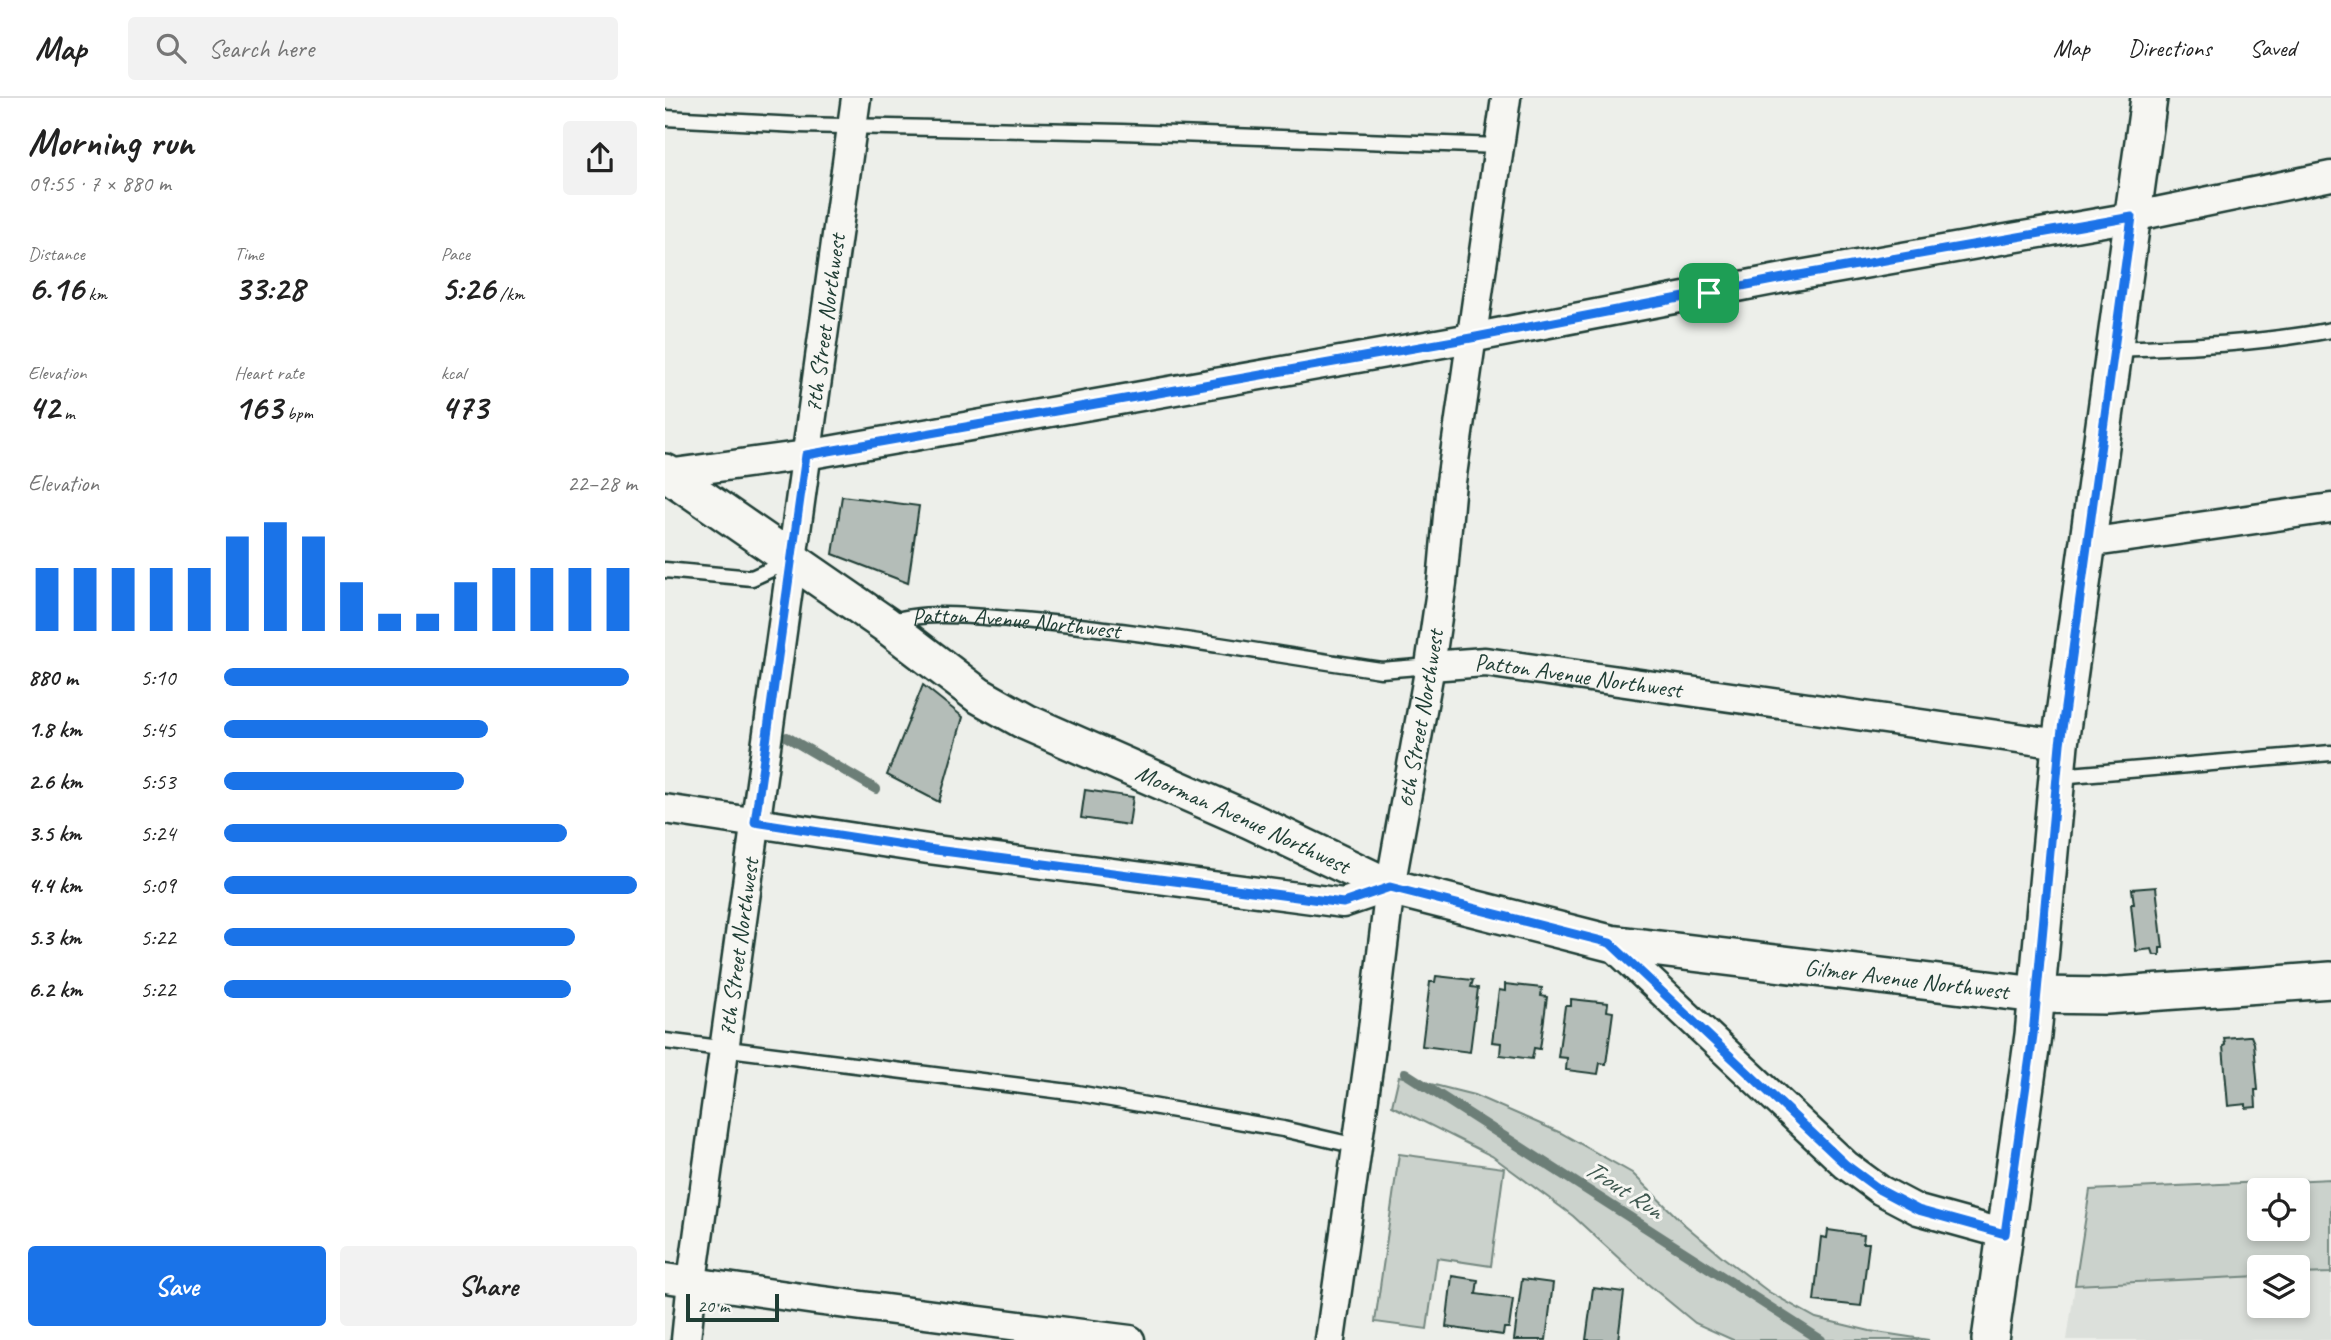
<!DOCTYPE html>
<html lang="en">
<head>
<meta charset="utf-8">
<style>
  :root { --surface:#fff; --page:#f2f2f2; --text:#222; --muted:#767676; --line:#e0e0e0; --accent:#1a73e8 }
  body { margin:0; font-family:Caveat,sans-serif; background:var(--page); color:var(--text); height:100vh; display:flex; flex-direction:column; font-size:26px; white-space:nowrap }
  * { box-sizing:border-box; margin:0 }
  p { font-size:23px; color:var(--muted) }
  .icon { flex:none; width:38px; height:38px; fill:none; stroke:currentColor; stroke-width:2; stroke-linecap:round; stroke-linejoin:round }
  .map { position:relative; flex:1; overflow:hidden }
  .sheet { display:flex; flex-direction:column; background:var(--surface); width:665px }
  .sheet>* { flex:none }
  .buttons { position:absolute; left:1582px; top:1080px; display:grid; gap:14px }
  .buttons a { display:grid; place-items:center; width:63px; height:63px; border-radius:7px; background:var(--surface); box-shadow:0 4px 10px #0003; font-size:35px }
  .scale { position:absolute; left:21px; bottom:18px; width:93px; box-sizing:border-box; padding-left:7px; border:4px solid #1f3d34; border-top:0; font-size:19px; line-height:24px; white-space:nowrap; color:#1f3d34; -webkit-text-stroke:5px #f6f6f2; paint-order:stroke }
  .pin { position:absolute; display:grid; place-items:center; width:60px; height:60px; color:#fff; margin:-30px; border-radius:14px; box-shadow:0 4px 10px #0006 }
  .round { display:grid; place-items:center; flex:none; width:74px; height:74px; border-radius:7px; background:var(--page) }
  .headline { display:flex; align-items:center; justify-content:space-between; height:119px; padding:0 28px }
  h1 { font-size:38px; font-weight:600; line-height:52px }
  .figures { display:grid; grid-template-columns:repeat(3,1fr); gap:10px; height:119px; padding:7px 28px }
  .figures div { display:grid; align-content:center }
  .figures b { font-size:35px; font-weight:600 }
  .figures small { font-size:19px; font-weight:400 }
  .figures p { font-size:19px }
  .chart { height:196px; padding:14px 28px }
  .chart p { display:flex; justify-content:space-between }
  .chart svg { width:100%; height:126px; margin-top:7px; stroke:var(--accent); stroke-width:6 }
  .button { display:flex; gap:14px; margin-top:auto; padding:14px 28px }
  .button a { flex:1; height:80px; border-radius:7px; background:var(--accent); color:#fff; font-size:28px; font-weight:600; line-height:80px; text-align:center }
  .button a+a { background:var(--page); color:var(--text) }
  ul { padding:0 28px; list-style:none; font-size:23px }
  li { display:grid; grid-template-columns:112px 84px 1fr; align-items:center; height:52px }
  li i { height:18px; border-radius:9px; background:var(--accent) }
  header { display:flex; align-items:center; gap:42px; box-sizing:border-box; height:98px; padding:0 35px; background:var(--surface); border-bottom:2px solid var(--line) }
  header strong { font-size:33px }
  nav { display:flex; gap:38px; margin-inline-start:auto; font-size:24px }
  .search { width:490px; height:63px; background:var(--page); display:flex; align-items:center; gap:18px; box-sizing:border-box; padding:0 24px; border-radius:7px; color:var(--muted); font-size:26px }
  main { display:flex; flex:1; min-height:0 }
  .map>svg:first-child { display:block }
  .built { fill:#dce0db }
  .green { fill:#cbd2cc; stroke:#758880; stroke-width:2; fill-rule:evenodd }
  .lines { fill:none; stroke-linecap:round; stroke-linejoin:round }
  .stream { stroke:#6c7e77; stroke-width:10 }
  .building { fill:#b4bdb8; stroke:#1f3d34; stroke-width:2 }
  .service-casing { stroke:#1f3d34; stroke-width:19 }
  .minor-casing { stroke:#1f3d34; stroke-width:33 }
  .tertiary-casing { stroke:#1f3d34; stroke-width:40 }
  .service { stroke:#f6f6f2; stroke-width:14 }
  .minor { stroke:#f6f6f2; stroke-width:28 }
  .tertiary { stroke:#f6f6f2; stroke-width:35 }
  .route-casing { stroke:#fff; stroke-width:14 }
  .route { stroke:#1a73e8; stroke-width:9 }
  .labels { text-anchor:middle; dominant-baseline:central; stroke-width:6; stroke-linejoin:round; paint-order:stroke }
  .street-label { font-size:24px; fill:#1f3d34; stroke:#f6f6f2 }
  .water-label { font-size:26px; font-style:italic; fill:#3f5850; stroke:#f6f6f2 }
</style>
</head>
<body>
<header>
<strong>Map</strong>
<div class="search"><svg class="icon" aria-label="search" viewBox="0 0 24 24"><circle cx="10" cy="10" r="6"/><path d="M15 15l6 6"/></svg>Search here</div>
<nav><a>Map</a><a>Directions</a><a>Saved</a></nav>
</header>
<main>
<section class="sheet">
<div class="headline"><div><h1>Morning run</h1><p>09:55 · 7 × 880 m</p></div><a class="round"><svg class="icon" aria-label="share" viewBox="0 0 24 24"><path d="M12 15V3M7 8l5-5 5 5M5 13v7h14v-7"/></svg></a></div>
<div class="figures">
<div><p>Distance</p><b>6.16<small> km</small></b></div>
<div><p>Time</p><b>33:28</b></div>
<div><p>Pace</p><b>5:26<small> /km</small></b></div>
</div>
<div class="figures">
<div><p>Elevation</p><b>42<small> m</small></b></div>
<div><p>Heart rate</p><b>163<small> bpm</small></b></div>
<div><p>kcal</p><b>473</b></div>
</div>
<div class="chart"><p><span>Elevation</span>22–28 m</p>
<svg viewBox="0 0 160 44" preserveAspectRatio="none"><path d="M5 44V22M15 44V22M25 44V22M35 44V22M45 44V22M55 44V11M65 44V6M75 44V11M85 44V27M95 44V38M105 44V38M115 44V27M125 44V22M135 44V22M145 44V22M155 44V22"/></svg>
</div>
<ul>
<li><b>880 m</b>5:10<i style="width:98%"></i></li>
<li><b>1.8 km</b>5:45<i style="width:64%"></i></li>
<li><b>2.6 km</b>5:53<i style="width:58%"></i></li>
<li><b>3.5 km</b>5:24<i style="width:83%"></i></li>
<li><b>4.4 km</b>5:09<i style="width:100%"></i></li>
<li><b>5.3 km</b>5:22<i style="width:85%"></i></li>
<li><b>6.2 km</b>5:22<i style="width:84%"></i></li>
</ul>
<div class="button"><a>Save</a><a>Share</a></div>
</section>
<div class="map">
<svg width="1666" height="1242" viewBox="0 0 1666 1242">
  <rect width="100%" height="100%" fill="#edefea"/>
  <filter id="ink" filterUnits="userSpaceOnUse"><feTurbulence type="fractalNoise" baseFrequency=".0143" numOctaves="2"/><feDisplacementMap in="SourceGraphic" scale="14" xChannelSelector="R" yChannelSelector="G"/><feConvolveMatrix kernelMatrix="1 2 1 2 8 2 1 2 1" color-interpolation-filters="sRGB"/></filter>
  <g filter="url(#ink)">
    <path class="built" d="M1666,1175V1242H1402L1410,1187L1594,1178V1208H1633V1176Z"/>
    <path class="green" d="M734,978L809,997L896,1035L967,1075L1020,1127L1059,1160L1104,1194L1151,1220L1205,1233L1264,1242H1068L1030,1225L972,1177L908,1118L827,1058L727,1008Z
      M734,1056L839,1070L826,1168L772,1160L762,1231L710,1224Z
      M1666,1081V1175L1633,1176V1169H1594V1178L1410,1187L1425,1092ZM1633,1092V1130H1594V1092Z"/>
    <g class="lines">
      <path class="stream" d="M122,639L211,691
        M740,975L1156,1242"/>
    </g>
    <path class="building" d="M177,398L254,408L243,485L168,456Z
      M258,587L298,619L274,704L222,677Z
      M420,692L468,699L464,727L416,720Z
      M1491,789L1498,850H1495V857H1489L1487,851L1471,853L1466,806H1469L1467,791Z
      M771,878L808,882L806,889L813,890L805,954L757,948L765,884H770Z
      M840,886L877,890L876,898L882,899L875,951L869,950L867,961L835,957L836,945L827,944L834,892L840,893Z
      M906,901L943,905L942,913L948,914L941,966L935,965L933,976L901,972L902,960L893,959L900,908H906Z
      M1583,938H1586L1589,945L1593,992H1590L1591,1009L1581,1010V1006L1563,1008L1558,948L1560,947L1559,940Z
      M1163,1132L1199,1137L1198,1145H1204L1196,1208L1149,1203L1156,1139L1162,1140Z
      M787,1178L813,1182L811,1196L848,1201L844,1230H839L838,1237L781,1229Z
      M857,1181L888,1185L881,1242H849Z
      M928,1190L959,1194L953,1242H921Z"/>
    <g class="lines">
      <g class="service-casing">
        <g id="service">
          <path d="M0,20L133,27L457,34L834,48"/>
          <path d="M1450,251C1522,248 1595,246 1666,232"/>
          <path d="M0,472L87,480L124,463"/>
          <path id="s1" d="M222,525C257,512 308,518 344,521C469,531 593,554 716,572L765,568"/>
          <path d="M1393,678L1666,655"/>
          <path d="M0,943L412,995L618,1031L692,1048"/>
        </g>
      </g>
      <g class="minor-casing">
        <g id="minor">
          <path d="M2,376L141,357L806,240L1129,178L1467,119L1666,78"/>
          <path d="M1422,445L1666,410"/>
          <path id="s2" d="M765,568L820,564L1395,646"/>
          <path d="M0,711L263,751L678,805L725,789"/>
          <path d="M945,845L1181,1067L1215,1092L1253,1112L1340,1136"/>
          <path d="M0,1180L150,1202L465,1242"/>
          <path id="s3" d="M21,1242L27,1183L191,0"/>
          <path id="s4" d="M665,1242L705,956L725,789L765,568L777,485L786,384L841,0"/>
        </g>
      </g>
      <g class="tertiary-casing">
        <g id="tertiary">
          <path id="s5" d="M0,374L220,526L313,597L361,624L584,722L725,789L945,845L1372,897L1441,898L1666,882"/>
          <path d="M1325,1242L1368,937L1395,646L1484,0"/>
        </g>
      </g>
      <use href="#service" class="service"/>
      <use href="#minor" class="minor"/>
      <use href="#tertiary" class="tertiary"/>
    </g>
  </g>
  <g class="lines" filter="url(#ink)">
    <g class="route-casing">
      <path id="route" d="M1467,119L1395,646L1368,937L1340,1136L1253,1112L1215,1092L1181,1067L945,845L725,789L678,805L263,751L90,724L141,357L806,240L1129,178Z"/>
    </g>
    <use href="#route" class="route"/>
  </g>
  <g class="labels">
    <g class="street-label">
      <text stroke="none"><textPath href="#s3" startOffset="1026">7th Street Northwest</textPath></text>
      <text stroke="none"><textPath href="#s1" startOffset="130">Patton Avenue Northwest</textPath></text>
      <text stroke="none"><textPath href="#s2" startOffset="149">Patton Avenue Northwest</textPath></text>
      <text stroke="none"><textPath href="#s4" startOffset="628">6th Street Northwest</textPath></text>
      <text stroke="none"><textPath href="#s5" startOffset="677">Moorman Avenue Northwest</textPath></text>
      <text stroke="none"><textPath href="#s3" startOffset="396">7th Street Northwest</textPath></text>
      <text stroke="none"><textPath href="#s5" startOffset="1365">Gilmer Avenue Northwest</textPath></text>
    </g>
    <g class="water-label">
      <text transform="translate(959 1091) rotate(33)">Trout Run</text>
    </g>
  </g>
</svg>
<div class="buttons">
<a><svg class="icon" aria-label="locate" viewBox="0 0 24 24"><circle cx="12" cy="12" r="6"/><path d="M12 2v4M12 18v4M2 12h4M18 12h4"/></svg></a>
<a><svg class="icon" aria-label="layers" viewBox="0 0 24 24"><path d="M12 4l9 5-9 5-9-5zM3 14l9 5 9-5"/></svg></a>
</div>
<div class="scale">20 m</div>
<div class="pin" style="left:1044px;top:195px;background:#1e9e55"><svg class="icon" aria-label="arrive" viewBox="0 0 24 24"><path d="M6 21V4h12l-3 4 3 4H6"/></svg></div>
</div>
</main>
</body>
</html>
